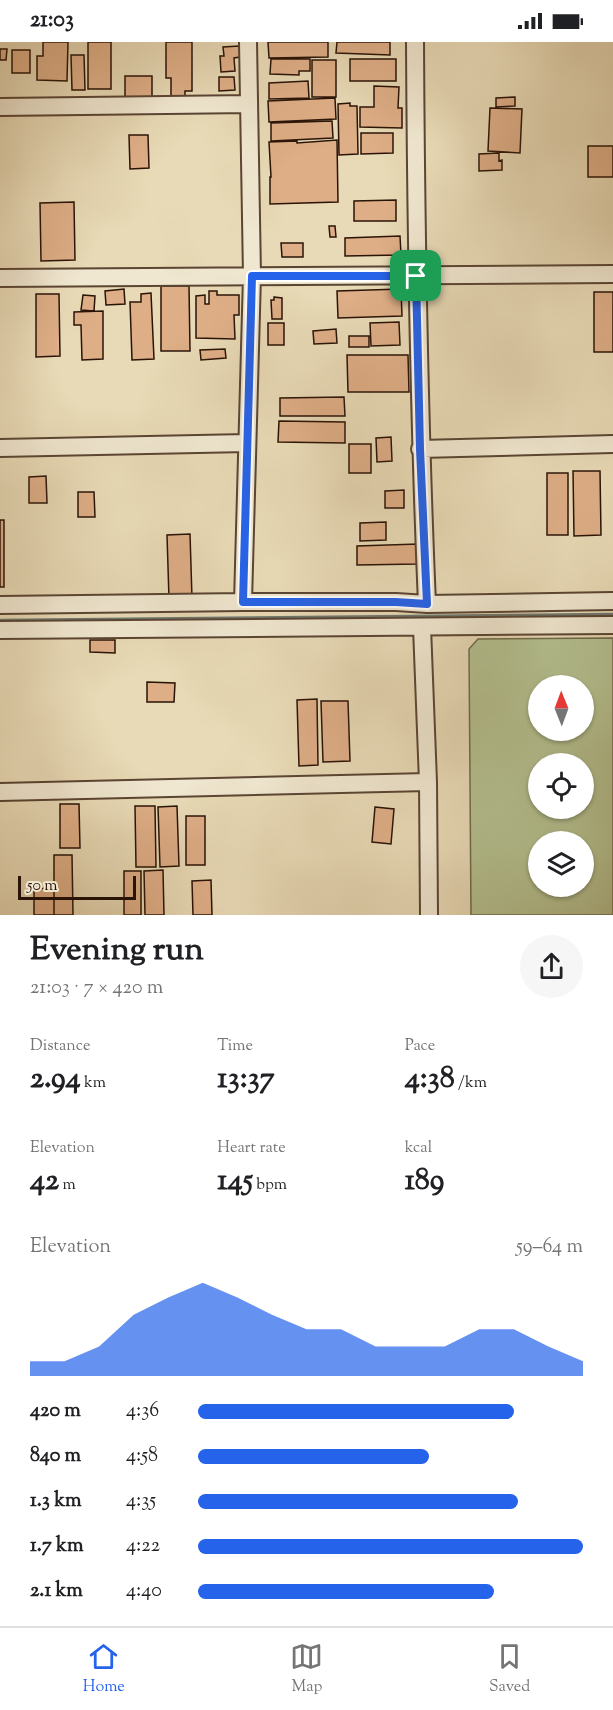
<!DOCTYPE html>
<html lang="en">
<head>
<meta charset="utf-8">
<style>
  :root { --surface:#fff; --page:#f6f6f6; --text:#202124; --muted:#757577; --line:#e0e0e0; --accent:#2563eb }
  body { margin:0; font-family:"Sorts Mill Goudy",serif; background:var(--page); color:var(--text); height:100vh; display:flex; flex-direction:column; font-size:22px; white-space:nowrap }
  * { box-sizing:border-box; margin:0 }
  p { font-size:20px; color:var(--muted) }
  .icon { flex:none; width:33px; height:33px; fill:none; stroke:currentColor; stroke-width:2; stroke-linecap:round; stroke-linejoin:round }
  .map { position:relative; height:873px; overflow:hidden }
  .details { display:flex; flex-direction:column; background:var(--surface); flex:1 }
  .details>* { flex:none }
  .needle { width:39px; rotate:359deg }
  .tools { position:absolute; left:528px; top:633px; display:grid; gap:12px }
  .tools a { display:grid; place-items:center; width:66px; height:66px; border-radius:50%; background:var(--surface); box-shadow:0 2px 4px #0004; font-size:30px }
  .scale { position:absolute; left:18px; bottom:15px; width:118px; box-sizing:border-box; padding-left:6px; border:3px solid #2a1307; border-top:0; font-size:16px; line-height:21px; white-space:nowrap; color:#2a1307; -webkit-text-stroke:4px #f0e7d0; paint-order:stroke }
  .pin { position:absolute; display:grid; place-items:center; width:51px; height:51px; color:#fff; margin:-26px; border-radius:12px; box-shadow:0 3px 9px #0006 }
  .round { display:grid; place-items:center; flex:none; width:63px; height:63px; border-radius:32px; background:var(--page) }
  .head { display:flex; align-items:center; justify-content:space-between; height:102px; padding:0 30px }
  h1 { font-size:33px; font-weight:800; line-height:45px }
  .figures { display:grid; grid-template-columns:repeat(3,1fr); gap:9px; height:102px; padding:6px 30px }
  .figures div { display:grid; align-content:center }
  .figures b { font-size:30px; font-weight:800 }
  .figures small { font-size:16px; font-weight:400 }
  .figures p { font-size:16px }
  .chart { height:168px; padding:12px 30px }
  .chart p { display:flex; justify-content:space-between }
  .chart svg { width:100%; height:108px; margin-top:6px; fill:var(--accent); opacity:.7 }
  ul { padding:0 30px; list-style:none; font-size:20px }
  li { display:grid; grid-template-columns:96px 72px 1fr; align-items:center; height:45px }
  li i { height:15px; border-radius:8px; background:var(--accent) }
  .status { display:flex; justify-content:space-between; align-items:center; height:42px; padding:0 30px; background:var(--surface); direction:ltr }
  .status svg { height:16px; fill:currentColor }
  .menu { display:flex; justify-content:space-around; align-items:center; height:84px; border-top:2px solid var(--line); background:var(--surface); font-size:16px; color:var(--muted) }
  .menu a { display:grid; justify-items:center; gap:3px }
  .menu .selected { color:var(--accent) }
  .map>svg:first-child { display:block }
  .green { fill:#b4c090; stroke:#6f6a4c; stroke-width:1.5; fill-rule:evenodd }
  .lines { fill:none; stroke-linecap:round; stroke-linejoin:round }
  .stream { stroke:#6d776f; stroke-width:4.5 }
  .building { fill:#deae87; stroke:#2a1307; stroke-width:1.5 }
  .minor-casing { stroke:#5a4533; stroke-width:20 }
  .minor { stroke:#f0e7d0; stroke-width:16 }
  .route-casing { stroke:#fff; stroke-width:12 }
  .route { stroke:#2563eb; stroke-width:8 }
</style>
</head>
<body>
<div class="status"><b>21:03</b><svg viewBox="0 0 49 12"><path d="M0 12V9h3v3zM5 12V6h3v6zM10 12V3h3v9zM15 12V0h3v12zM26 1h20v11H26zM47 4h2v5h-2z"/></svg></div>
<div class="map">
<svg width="613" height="873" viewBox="0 0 613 873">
  <rect width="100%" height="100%" fill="#e8dab6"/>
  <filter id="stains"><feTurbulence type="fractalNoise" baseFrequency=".00333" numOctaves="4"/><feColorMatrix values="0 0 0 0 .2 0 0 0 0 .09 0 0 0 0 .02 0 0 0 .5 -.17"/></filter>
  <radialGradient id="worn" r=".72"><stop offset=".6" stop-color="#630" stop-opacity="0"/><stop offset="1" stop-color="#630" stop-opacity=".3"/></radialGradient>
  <path class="green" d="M613,596V873H471L469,607L478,597ZM538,644H584V688H538ZM538,722H584V766H538ZM538,800H584V844H538Z"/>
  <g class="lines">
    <path class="stream" d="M0,579L613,573"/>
  </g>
  <path class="building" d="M43,0H68L67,39L37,38V14H43Z
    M88,0H111V47H88Z
    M166,0H192V49H185V55H171V36H166Z
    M268,0H328V15L269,16Z
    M337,0H390V13L336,11Z
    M239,4L240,15L234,16L235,29L221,30L220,14H224L223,5Z
    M0,7H7L6,18H0Z
    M12,8H30V31H12Z
    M71,13H84L85,48H72Z
    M271,17H310V29H299V33L270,32Z
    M350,17H396V39H350Z
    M312,18H336V55H312Z
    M125,34H152V57H125Z
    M219,35H234L235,48L219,49Z
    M308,39L309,56L269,57V41Z
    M374,44L399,45L398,66H402V86L360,85V65H374Z
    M515,55V64L496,65V56Z
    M335,56L336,77L269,80L268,59Z
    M350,61V64H357L358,112L339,113L338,62Z
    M490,66L522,67L520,111L488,109Z
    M332,79L333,96L271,99V81Z
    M361,91H393V111L361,112Z
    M129,93H148L149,126L130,127Z
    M337,98L338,160L270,162V135H271L269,100L297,99V101Z
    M588,104H613V135H588Z
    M499,111V119L502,118V128L479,129V112Z
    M396,158V179H354V159Z
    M74,160L75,218L41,219L40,161Z
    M329,184H335L336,195H330Z
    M400,194L401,213L345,214V196Z
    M281,201H303V215H282Z
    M161,244H189L190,309H161Z
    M124,247L125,262L106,263L105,249Z
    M401,247L402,274L338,276L337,249Z
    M209,249H217V253H239V273H234L235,297L196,296V254L205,253V262H209Z
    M594,250H613V310H594Z
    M151,251L154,317L132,318L130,260H141V252Z
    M36,252H59L60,314L36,315Z
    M83,253L95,254L94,269L81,268Z
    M274,255L282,256V277H272L271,258H274Z
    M103,269V317L82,318L81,283H74V270Z
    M399,280L400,303L371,304L370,281Z
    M268,281H284V303H268Z
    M336,287L337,301L314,302L313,289Z
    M349,294H369V305H349Z
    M225,307L226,316L201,318L200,308Z
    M347,313H408L409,350H348Z
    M344,355L345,374H280V356Z
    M279,379L345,380V401L278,400Z
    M391,395L392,419L377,420L376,396Z
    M349,402H371V431H349Z
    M573,429H600L601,493L574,494Z
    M547,431H568V493H547Z
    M46,434L47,461H29V435Z
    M404,448V466H385V449Z
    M78,450H94L95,475H78Z
    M0,478H4V545H0Z
    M386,480V498L360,499V481Z
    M190,492L192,556L169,557L167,493Z
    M418,502V522L357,523V504Z
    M90,598H115V611L90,610Z
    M147,640L175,641L174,660H147Z
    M317,657L318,723L299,724L297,658Z
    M321,659H348L350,719L323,720Z
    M60,762H79L80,806H60Z
    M135,764H155L156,825H136Z
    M177,764L179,824L160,825L158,765Z
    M375,765L394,767L391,802L372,800Z
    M186,774H205V823H186Z
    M54,813H72L73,873H54Z
    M163,828L164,873H145L144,829Z
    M124,829H141V873H124Z
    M211,838L212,873H193L192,839Z
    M54,846V873H34V847Z"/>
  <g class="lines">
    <g class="minor-casing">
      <path id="minor" d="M415,0C416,188 419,375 427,562
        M0,65L249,62
        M0,236L613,232
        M0,406L247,401
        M420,407L613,402
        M243,560L252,234L248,0
        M0,563L243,560H396L427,562L613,559
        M422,585L428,740L429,873
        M0,588L613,583
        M0,750L428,740"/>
    </g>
    <use href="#minor" class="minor"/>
  </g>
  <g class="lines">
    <g class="route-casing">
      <path id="route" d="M252,234H416L420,407L427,562L396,560H243Z"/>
    </g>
    <use href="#route" class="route"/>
  </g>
  <rect width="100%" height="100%" filter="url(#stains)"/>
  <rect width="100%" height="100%" fill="url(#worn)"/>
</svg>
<div class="tools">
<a><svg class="needle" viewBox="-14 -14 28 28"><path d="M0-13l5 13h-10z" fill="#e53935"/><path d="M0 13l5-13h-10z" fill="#757577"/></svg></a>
<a><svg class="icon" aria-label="locate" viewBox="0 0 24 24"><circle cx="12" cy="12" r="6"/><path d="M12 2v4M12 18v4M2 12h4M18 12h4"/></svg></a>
<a><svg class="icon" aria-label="layers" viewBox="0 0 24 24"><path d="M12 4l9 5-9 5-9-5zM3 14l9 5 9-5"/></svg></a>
</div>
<div class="scale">50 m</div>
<div class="pin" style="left:416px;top:234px;background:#1e9e55"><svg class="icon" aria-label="arrive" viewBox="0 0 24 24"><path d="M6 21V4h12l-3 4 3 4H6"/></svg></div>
</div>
<section class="details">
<div class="head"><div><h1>Evening run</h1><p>21:03 · 7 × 420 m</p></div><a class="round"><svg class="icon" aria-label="share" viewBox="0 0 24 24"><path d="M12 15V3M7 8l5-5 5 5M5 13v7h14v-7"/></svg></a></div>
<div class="figures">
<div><p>Distance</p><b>2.94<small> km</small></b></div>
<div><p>Time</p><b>13:37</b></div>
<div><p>Pace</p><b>4:38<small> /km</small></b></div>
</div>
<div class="figures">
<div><p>Elevation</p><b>42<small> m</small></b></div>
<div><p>Heart rate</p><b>145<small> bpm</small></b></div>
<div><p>kcal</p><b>189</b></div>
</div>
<div class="chart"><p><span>Elevation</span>59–64 m</p>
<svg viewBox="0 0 160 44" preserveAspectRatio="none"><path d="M0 44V38L10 38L20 32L30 19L40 12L50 6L60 12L70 19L80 25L90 25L100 32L110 32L120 32L130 25L140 25L150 32L160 38V44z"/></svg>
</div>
<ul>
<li><b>420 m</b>4:36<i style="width:82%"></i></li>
<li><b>840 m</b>4:58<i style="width:60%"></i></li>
<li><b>1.3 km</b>4:35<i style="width:83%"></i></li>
<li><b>1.7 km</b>4:22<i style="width:100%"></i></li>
<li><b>2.1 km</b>4:40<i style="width:77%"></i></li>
</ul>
</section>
<nav class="menu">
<a class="selected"><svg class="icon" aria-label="home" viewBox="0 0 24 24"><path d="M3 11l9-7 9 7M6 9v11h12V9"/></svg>Home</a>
<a><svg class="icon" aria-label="map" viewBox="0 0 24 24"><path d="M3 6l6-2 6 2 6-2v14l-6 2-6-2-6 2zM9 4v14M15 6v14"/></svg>Map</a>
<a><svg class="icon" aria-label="saved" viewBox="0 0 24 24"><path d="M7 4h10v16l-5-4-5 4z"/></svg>Saved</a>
</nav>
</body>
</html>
